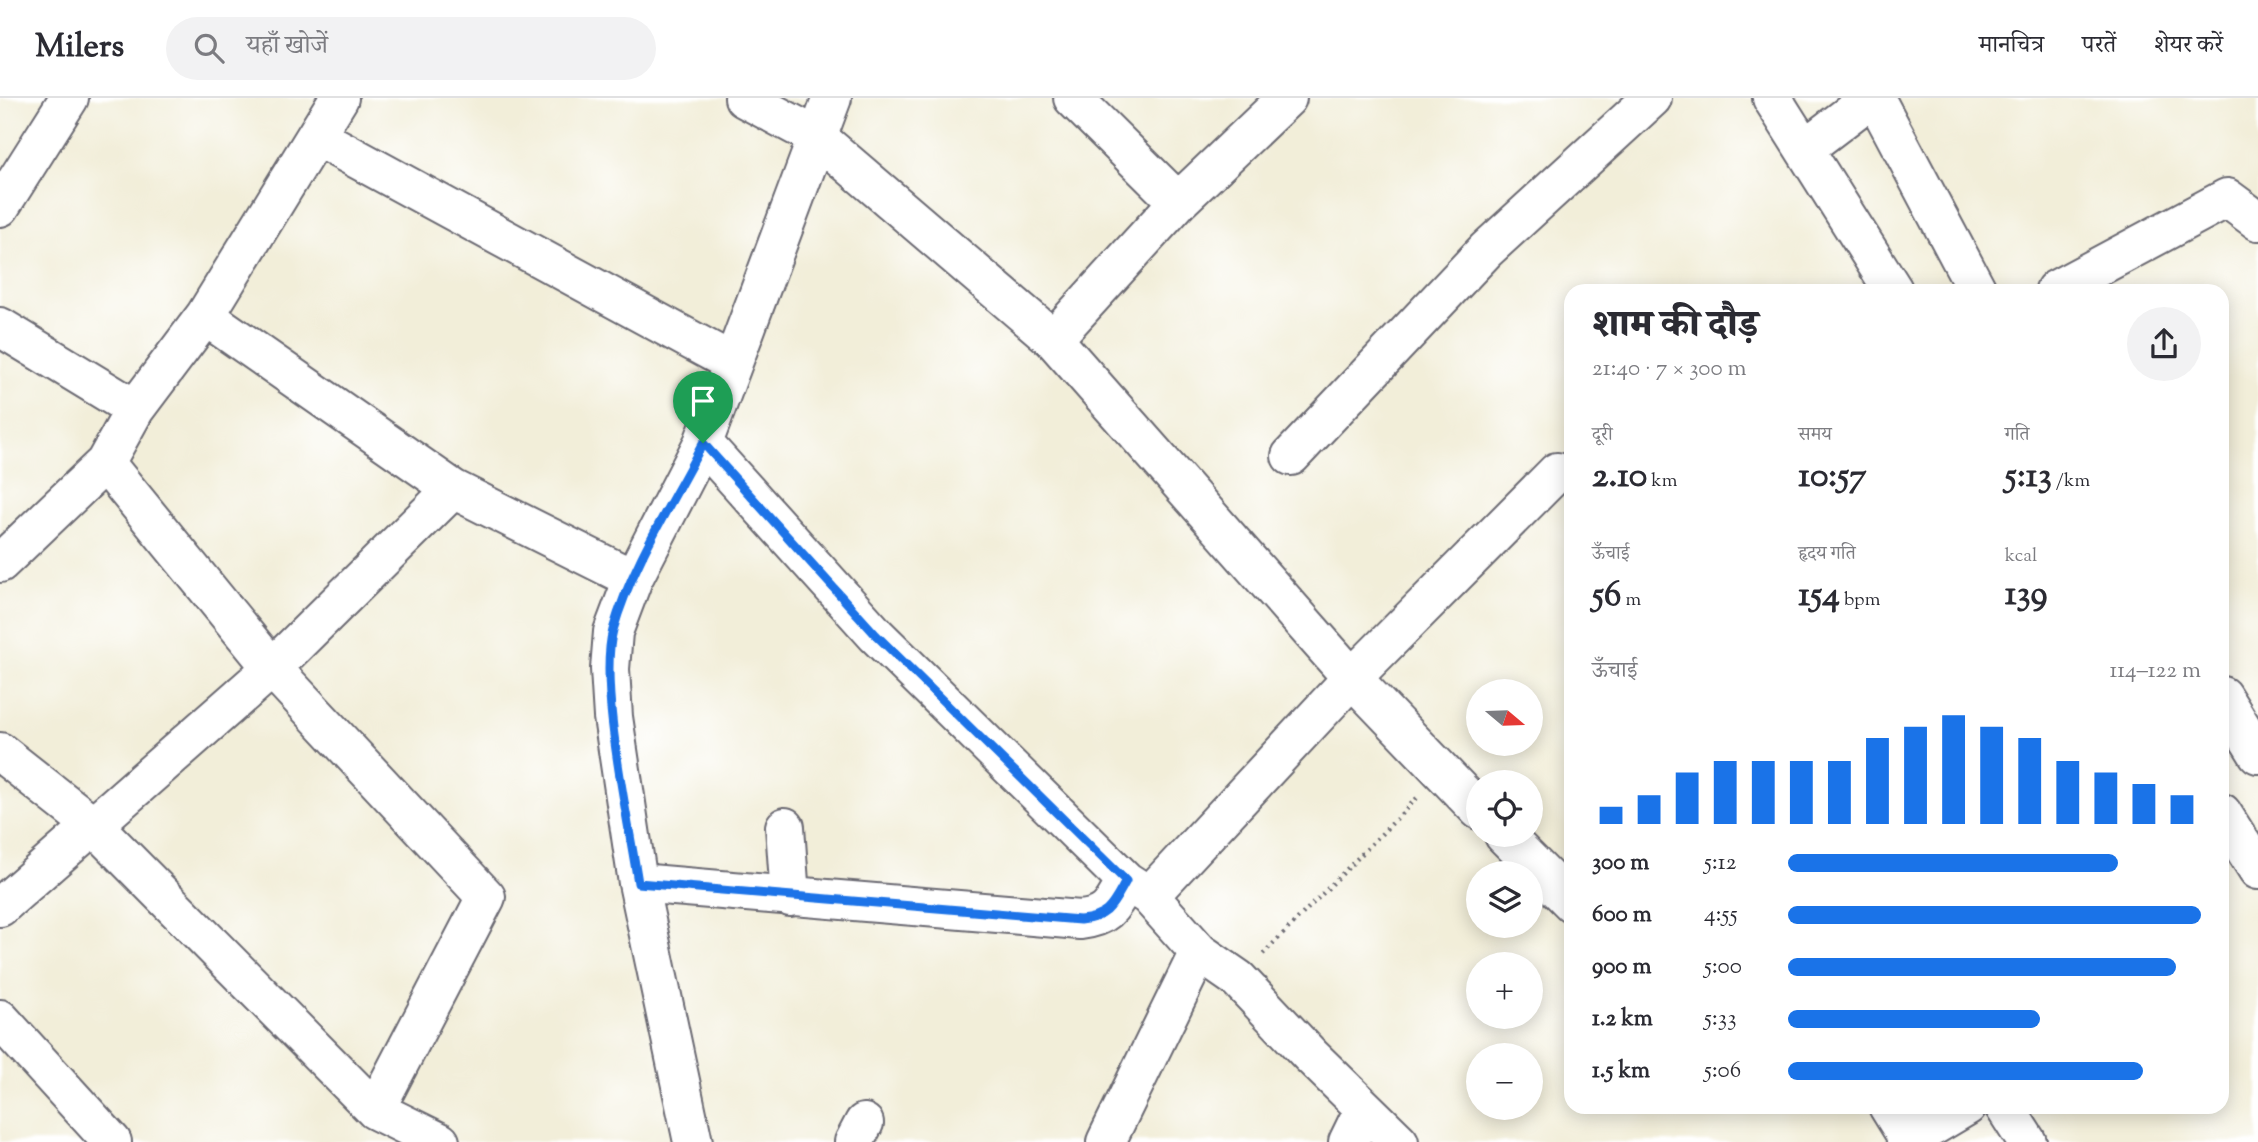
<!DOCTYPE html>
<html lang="hi">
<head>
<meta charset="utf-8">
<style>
  :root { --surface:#fff; --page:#f2f2f3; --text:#2b2b33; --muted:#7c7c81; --line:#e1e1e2; --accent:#1a73e8 }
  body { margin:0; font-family:"Sorts Mill Goudy","Noto Serif Devanagari",serif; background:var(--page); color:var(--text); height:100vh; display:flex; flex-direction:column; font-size:26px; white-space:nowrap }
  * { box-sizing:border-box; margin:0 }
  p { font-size:23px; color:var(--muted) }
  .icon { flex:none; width:38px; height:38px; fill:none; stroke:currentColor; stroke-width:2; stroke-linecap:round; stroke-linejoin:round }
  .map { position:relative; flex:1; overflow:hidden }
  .sheet { position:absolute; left:1564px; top:186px; width:665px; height:830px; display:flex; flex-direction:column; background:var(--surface); border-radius:21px; box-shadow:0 4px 18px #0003 }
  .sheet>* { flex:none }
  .needle { width:46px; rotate:109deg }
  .fabs { position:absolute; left:1466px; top:581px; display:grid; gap:14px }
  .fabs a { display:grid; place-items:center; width:77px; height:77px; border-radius:50%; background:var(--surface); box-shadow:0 4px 18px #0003; font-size:35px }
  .pin { position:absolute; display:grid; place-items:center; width:60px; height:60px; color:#fff; margin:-72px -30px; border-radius:50% 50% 50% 0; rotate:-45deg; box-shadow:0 0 7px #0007 }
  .pin .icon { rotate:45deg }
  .round { display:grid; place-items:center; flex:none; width:74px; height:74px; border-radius:37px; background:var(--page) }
  .summary { display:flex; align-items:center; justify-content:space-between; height:119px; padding:0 28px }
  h1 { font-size:38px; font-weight:800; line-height:52px }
  .metrics { display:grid; grid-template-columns:repeat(3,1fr); gap:10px; height:119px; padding:7px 28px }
  .metrics div { display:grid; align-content:center }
  .metrics b { font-size:35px; font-weight:800 }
  .metrics small { font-size:19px; font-weight:400 }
  .metrics p { font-size:19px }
  .chart { height:196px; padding:14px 28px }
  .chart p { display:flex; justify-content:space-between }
  .chart svg { width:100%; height:126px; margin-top:7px; stroke:var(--accent); stroke-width:6 }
  ul { padding:0 28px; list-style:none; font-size:23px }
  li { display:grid; grid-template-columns:112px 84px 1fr; align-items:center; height:52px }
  li i { height:18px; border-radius:9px; background:var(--accent) }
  header { display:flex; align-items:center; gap:42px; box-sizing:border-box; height:98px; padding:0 35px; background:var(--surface); border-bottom:2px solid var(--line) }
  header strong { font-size:33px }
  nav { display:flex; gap:38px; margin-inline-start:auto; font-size:24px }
  .search { width:490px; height:63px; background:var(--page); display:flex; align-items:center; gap:18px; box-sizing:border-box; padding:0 24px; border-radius:38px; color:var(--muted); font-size:26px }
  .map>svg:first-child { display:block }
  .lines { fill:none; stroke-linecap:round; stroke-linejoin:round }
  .street-casing { stroke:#6b6972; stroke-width:42 }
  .path { stroke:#6b6972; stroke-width:4.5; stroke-dasharray:2 5; stroke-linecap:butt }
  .street { stroke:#fff; stroke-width:38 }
  .route-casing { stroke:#fff; stroke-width:14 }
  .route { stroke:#1a73e8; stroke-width:9 }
</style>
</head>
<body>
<header>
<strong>Milers</strong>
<div class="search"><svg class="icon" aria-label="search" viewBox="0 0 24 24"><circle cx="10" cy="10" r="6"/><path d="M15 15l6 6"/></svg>यहाँ खोजें</div>
<nav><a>मानचित्र</a><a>परतें</a><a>शेयर करें</a></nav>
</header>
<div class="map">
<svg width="2258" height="1044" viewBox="0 0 2258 1044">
  <rect width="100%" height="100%" fill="#fff"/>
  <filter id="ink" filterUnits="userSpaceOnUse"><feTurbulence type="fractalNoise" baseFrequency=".0143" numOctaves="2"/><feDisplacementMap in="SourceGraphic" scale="14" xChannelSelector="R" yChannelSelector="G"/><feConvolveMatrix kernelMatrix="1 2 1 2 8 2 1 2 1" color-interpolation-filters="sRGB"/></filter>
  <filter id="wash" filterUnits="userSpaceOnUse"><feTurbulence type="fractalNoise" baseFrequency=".00686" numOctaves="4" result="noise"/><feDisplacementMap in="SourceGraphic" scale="28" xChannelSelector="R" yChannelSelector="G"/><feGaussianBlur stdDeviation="1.57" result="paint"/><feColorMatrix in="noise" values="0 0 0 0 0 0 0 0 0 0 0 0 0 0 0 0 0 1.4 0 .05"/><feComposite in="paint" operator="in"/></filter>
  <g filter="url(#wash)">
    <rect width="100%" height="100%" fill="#f2eed9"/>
  </g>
  <g filter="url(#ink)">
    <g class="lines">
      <g class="street-casing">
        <path id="street" d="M744,0L817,39L1053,241L1352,580L1479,712
          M1073,0L1178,104
          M1772,0L1893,192
          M1875,0L1977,192
          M317,39L733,265
          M1804,51L1871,0
          M0,109L69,0
          M2055,192L2227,100L2258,123
          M205,218L453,391L633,481
          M0,229L135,311
          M1053,241L1178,104L1287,0
          M703,345L876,537L1126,783L1149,798L1199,854L1238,881L1311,958L1399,1044
          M1291,358L1486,152L1652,0
          M105,365L272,570L486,799L375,1012
          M0,465L105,365L135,311L205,218L339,0
          M2222,598L2258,656
          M0,654L94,728L375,1012L440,1044
          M2222,715L2258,772
          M785,729L790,799
          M1504,737L1572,805
          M638,785L1080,822C1109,819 1112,808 1126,783
          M1149,798L1352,580L1557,374
          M0,809L272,570L453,391
          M0,921L112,1044
          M1888,1008L1909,1042
          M2004,1008L2027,1044
          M693,1044L638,785L613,619L610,571L613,534L633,481L703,345L832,0
          M854,1044L864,1025
          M1106,1044L1199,854
          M1348,1044L1364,1011
          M1906,1044L1967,1008"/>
      </g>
      <path class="path" d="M1263,856L1417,700"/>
      <use href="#street" class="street"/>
    </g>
  </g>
  <g class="lines" filter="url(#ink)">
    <g class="route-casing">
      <path id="route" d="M703,345L876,537L1126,783C1112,808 1109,819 1080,822L638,785C629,724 598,587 613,532C632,466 672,405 703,345Z"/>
    </g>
    <use href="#route" class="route"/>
  </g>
</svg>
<div class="fabs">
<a><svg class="needle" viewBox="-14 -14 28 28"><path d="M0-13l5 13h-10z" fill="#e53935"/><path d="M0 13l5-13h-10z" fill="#7c7c81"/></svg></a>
<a><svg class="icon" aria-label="locate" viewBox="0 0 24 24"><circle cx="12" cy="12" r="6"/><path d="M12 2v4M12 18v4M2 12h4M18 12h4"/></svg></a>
<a><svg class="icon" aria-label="layers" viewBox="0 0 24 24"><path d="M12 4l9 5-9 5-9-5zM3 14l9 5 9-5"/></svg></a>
<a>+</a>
<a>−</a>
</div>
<div class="pin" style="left:703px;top:345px;background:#1e9e55"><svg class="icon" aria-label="arrive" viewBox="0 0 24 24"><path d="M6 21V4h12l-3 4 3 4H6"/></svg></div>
<section class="sheet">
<div class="summary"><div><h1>शाम की दौड़</h1><p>21:40 · 7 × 300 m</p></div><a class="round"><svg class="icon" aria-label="share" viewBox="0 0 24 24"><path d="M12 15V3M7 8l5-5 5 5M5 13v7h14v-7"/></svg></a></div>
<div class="metrics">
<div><p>दूरी</p><b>2.10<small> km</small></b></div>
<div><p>समय</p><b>10:57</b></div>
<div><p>गति</p><b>5:13<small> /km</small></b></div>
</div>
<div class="metrics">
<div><p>ऊँचाई</p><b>56<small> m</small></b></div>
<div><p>हृदय गति</p><b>154<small> bpm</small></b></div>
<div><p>kcal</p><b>139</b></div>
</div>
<div class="chart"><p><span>ऊँचाई</span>114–122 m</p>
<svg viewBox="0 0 160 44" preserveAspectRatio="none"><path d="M5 44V38M15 44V34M25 44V26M35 44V22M45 44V22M55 44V22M65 44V22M75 44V14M85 44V10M95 44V6M105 44V10M115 44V14M125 44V22M135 44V26M145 44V30M155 44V34"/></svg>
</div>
<ul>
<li><b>300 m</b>5:12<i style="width:80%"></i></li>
<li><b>600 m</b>4:55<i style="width:100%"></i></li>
<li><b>900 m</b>5:00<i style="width:94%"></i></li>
<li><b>1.2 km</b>5:33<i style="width:61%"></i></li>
<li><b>1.5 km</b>5:06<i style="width:86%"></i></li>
</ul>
</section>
</div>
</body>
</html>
